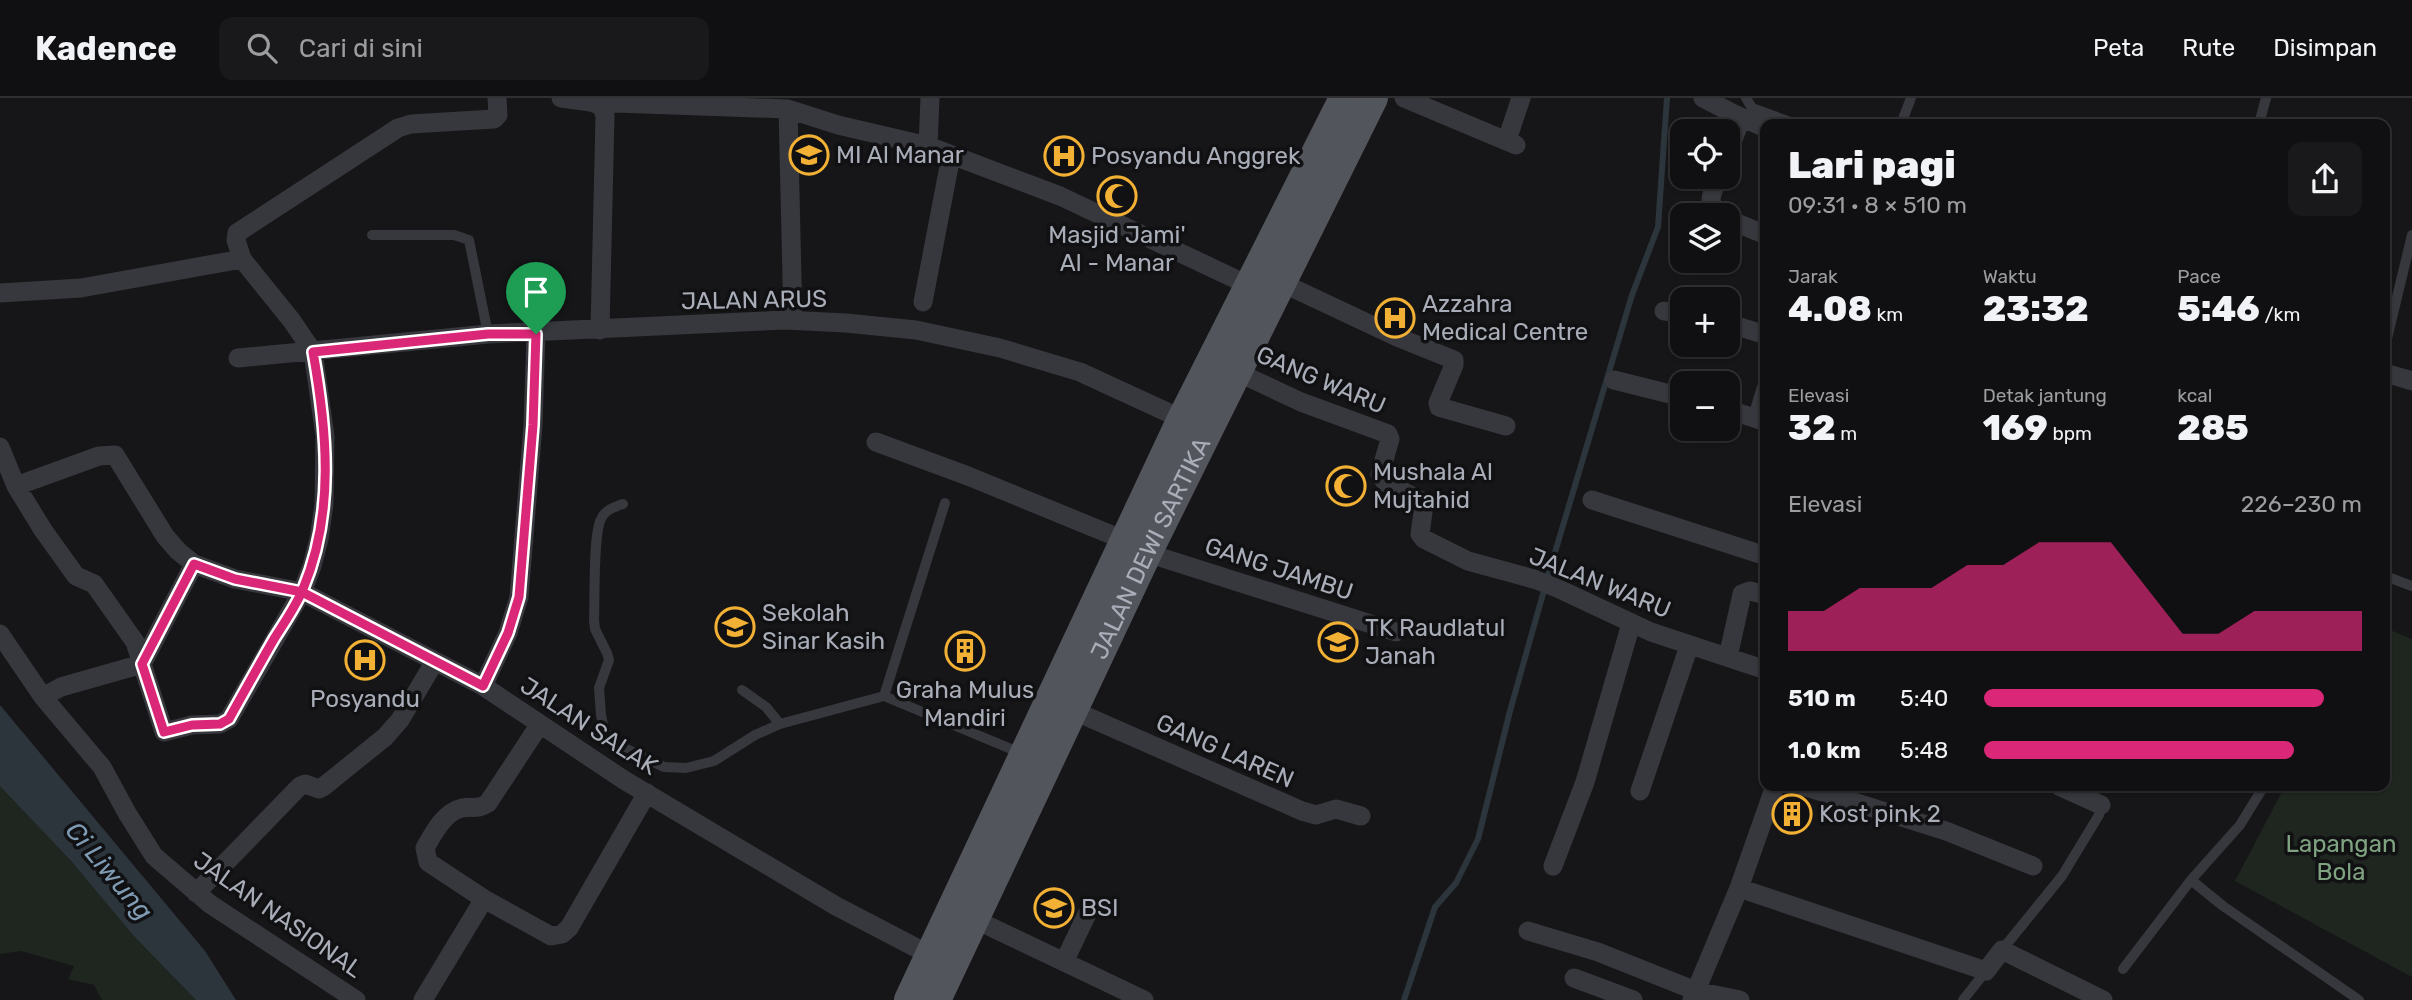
<!DOCTYPE html>
<html lang="id">
<head>
<meta charset="utf-8">
<style>
  :root { --surface:#101012; --page:#19191b; --text:#f1f3f6; --muted:#9c9d9f; --line:#303032; --accent:#db2777 }
  body { margin:0; font-family:Rubik,sans-serif; background:var(--page); color:var(--text); height:100vh; display:flex; flex-direction:column; font-size:26px; white-space:nowrap }
  * { box-sizing:border-box; margin:0 }
  p { font-size:23px; color:var(--muted) }
  .icon { flex:none; width:38px; height:38px; fill:none; stroke:currentColor; stroke-width:2; stroke-linecap:round; stroke-linejoin:round }
  .map { position:relative; flex:1; overflow:hidden }
  .drawer { position:absolute; left:1760px; top:21px; width:630px; height:672px; display:flex; flex-direction:column; background:var(--surface); border-radius:14px; box-shadow:0 2px 5px #0004,0 0 0 2px var(--line) }
  .drawer>* { flex:none }
  .fabs { position:absolute; left:1670px; top:21px; display:grid; gap:14px }
  .fabs a { display:grid; place-items:center; width:70px; height:70px; border-radius:14px; background:var(--surface); box-shadow:0 2px 5px #0004,0 0 0 2px var(--line); font-size:35px }
  .pin { position:absolute; display:grid; place-items:center; width:60px; height:60px; color:#fff; margin:-72px -30px; border-radius:50% 50% 50% 0; rotate:-45deg; box-shadow:0 0 7px #0007 }
  .pin .icon { rotate:45deg }
  .round { display:grid; place-items:center; flex:none; width:74px; height:74px; border-radius:14px; background:var(--page) }
  .headline { display:flex; align-items:center; justify-content:space-between; height:119px; padding:0 28px }
  h1 { font-size:38px; font-weight:800; line-height:52px }
  .figures { display:grid; grid-template-columns:repeat(3,1fr); gap:10px; height:119px; padding:7px 28px }
  .figures div { display:grid; align-content:center }
  .figures b { font-size:35px; font-weight:800 }
  .figures small { font-size:19px; font-weight:400 }
  .figures p { font-size:19px }
  .chart { height:196px; padding:14px 28px }
  .chart p { display:flex; justify-content:space-between }
  .chart svg { width:100%; height:126px; margin-top:7px; fill:var(--accent); opacity:.7 }
  ul { padding:0 28px; list-style:none; font-size:23px }
  li { display:grid; grid-template-columns:112px 84px 1fr; align-items:center; height:52px }
  li i { height:18px; border-radius:9px; background:var(--accent) }
  header { display:flex; align-items:center; gap:42px; box-sizing:border-box; height:98px; padding:0 35px; background:var(--surface); border-bottom:2px solid var(--line) }
  header strong { font-size:33px }
  nav { display:flex; gap:38px; margin-inline-start:auto; font-size:24px }
  .search { width:490px; height:63px; background:var(--page); display:flex; align-items:center; gap:18px; box-sizing:border-box; padding:0 24px; border-radius:14px; color:var(--muted); font-size:26px }
  .map>svg:first-child { display:block }
  .green { fill:#1e261f }
  .water { fill:#2c353c }
  .lines { fill:none; stroke-linecap:round; stroke-linejoin:round }
  .stream { stroke:#2c353c; stroke-width:6 }
  .lane { stroke:#37383d; stroke-width:10 }
  .street { stroke:#37383d; stroke-width:19 }
  .primary { stroke:#53555c; stroke-width:30 }
  .route-casing { stroke:#fff; stroke-width:14 }
  .route { stroke:#db2777; stroke-width:9 }
  .labels { text-anchor:middle; dominant-baseline:central; stroke-width:7; stroke-linejoin:round; paint-order:stroke }
  .poi-label { font-size:24px; fill:#a8adb8; stroke:#111113; text-anchor:start }
  .street-label { font-size:24px; fill:#a8adb8; stroke:#111113 }
  .park-label { font-size:24px; fill:#7fa381; stroke:#111113 }
  .water-label { font-size:26px; font-style:italic; fill:#7f9bb3; stroke:#111113 }
</style>
</head>
<body>
<header>
<strong>Kadence</strong>
<div class="search"><svg class="icon" aria-label="search" viewBox="0 0 24 24"><circle cx="10" cy="10" r="6"/><path d="M15 15l6 6"/></svg>Cari di sini</div>
<nav><a>Peta</a><a>Rute</a><a>Disimpan</a></nav>
</header>
<div class="map">
<svg width="2412" height="902" viewBox="0 0 2412 902">
  <rect width="100%" height="100%" fill="#161618"/>
  <path class="green" d="M2385,530L2412,541V879L2235,783L2285,688H2385Z
    M0,687L72,764L142,845L196,902H102L94,887L68,881L74,868L21,853L0,856Z"/>
  <path class="water" d="M0,607L205,853L236,902H196L134,838L72,764L0,688Z"/>
  <g class="lines">
    <path class="stream" d="M1404,902L1435,809L1456,785L1478,741L1510,613L1550,471L1632,197L1658,129L1667,0"/>
    <path class="lane" d="M1746,0L1752,10L1796,26
      M1901,26L1911,0
      M2259,26L2266,0
      M372,137H454L469,142L488,236
      M2385,249L2412,137
      M945,405L884,598L1023,656
      M623,406C614,409 605,412 601,421C593,436 595,501 594,522L595,531L607,555L609,562L599,590L601,617L604,631L612,644L664,669L686,670L714,663L755,637L780,626L884,598
      M2385,478L2412,488
      M742,592L766,609L780,626
      M2264,688L2240,727L2191,782L2223,808L2359,902
      M2002,852L2062,778L2099,717L2101,707
      M2123,871L2191,782
      M1963,902L1986,873"/>
    <path class="street" d="M561,0L591,4L602,8
      M1404,0L1516,47
      M1703,0L1736,17L1739,26L1727,57
      M602,8L615,5L788,11L838,27L928,48L1060,98L1248,187
      M788,11L793,222
      M1736,17L1766,30
      M1507,42L1521,0
      M928,48L930,0
      M1719,79C1712,95 1705,104 1720,117
      M1727,121L1766,137
      M1280,184L1397,239L1454,262V267L1438,305L1439,309L1506,328
      M0,195L81,190L242,161
      M923,204L951,58
      M1664,213L1682,216
      M1727,225L1766,237
      M600,232L605,18L602,8
      M238,260L488,236L785,222L846,225L916,232L1000,250L1080,274L1182,321
      M1235,273L1301,304L1388,336L1390,341L1380,376L1385,384L1421,403L1424,407L1420,436L1424,441L1468,463L1537,482L1557,490L1651,534L1766,572
      M2385,275L2412,283
      M1614,282L1682,299
      M1727,311L1766,324
      M1757,321L1766,291
      M876,344L968,378L1124,442
      M0,349L16,388L43,432L76,478L94,486L135,544L164,634L192,627L220,626L229,621L302,494L312,468L319,441L324,406L325,338L313,254L292,223L242,161L236,142L237,135L398,30L411,26L494,21L498,17L497,0
      M16,388L99,358L115,357L165,438L178,453L194,466L235,481L302,494L483,588L624,682L836,808L930,857
      M1592,402L1766,458
      M1147,455L1396,534
      M0,536L43,599L102,669L127,715L154,758L210,806L356,902
      M1728,559L1742,496L1750,493L1766,497
      M483,588L508,535L519,499L533,327L536,236
      M43,599L61,589L142,566L194,466
      M1072,612L1302,713L1316,717L1336,711L1361,718
      M540,626L488,705C478,712 472,708 462,710C444,714 433,736 425,750L428,764L484,801L551,838L562,836L569,830L647,695
      M1803,688L1946,733L2033,768
      M2059,688L2101,707
      M1640,693L1689,548
      M1553,768L1585,684L1631,526
      M1739,790L1986,873L2002,852L2103,902
      M196,795L300,688L305,686L319,691L323,689L385,639L400,622L435,563
      M974,821L1144,902
      M1528,833L1598,854L1696,893L1740,902
      M1064,864L1088,814
      M1574,880L1633,902
      M423,902L484,801
      M1692,902L1739,790L1775,688"/>
    <g class="primary">
      <path d="M909,902L1182,321L1344,0"/>
      <path id="s1" d="M936,902L1147,455L1373,0"/>
    </g>
  </g>
  <g class="lines">
    <g class="route-casing">
      <path id="route" d="M536,236H488L313,254C327,332 335,415 303,491C296,508 284,525 274,541C259,567 244,594 229,621L220,626L192,627L164,634L142,566L194,466L235,481L302,494L483,588L508,535L519,499L533,327L536,236"/>
    </g>
    <use href="#route" class="route"/>
  </g>
  <defs>
    <g id="school-ring" transform="scale(2.0125)"><circle r="9.5" fill="#111113" stroke="#f2b134" stroke-width="1.5"/><path d="M0-5L7-2L0 1L-7-2ZM-4 1L0 2.5L4 1V4Q0 6-4 4Z" fill="#f2b134"/></g>
    <g id="hospital-ring" transform="scale(2.0125)"><circle r="9.5" fill="#111113" stroke="#f2b134" stroke-width="1.5"/><path d="M-5-5h3v3.5h4V-5h3V5h-3V1.5h-4V5h-3Z" fill="#f2b134"/></g>
    <g id="mosque-ring" transform="scale(2.0125)"><circle r="9.5" fill="#111113" stroke="#f2b134" stroke-width="1.5"/><path d="M3.5-4.9A6 6 0 1 0 3.5 4.9A5 5 0 1 1 3.5-4.9Z" fill="#f2b134"/></g>
    <g id="building-ring" transform="scale(2.0125)"><circle r="9.5" fill="#111113" stroke="#f2b134" stroke-width="1.5"/><path d="M-4-6H4V6H1V3H-1V6H-4ZM-2.5-4.3h1.7v1.8h-1.7ZM.8-4.3h1.7v1.8H.8ZM-2.5-1h1.7V.8h-1.7ZM.8-1h1.7V.8H.8Z" fill="#f2b134"/></g>
    <g id="university-ring" transform="scale(2.0125)"><circle r="9.5" fill="#111113" stroke="#f2b134" stroke-width="1.5"/><path d="M0-5L7-2L0 1L-7-2ZM-4 1L0 2.5L4 1V4Q0 6-4 4Z" fill="#f2b134"/></g>
  </defs>
  <g fill-rule="evenodd">
    <use href="#school-ring" x="809" y="57"/>
    <use href="#hospital-ring" x="1064" y="58"/>
    <use href="#mosque-ring" x="1117" y="98"/>
    <use href="#hospital-ring" x="1395" y="220"/>
    <use href="#mosque-ring" x="1346" y="388"/>
    <use href="#school-ring" x="735" y="529"/>
    <use href="#school-ring" x="1338" y="544"/>
    <use href="#building-ring" x="965" y="553"/>
    <use href="#hospital-ring" x="365" y="562"/>
    <use href="#building-ring" x="1792" y="716"/>
    <use href="#university-ring" x="1054" y="810"/>
  </g>
  <g class="labels">
    <g class="poi-label">
      <text x="836" y="57">MI Al Manar</text>
      <text x="1091" y="58">Posyandu Anggrek</text>
      <text x="1117" y="137" text-anchor="middle">Masjid Jami'<tspan x="1117" dy="28">Al - Manar</tspan></text>
      <text x="1422" y="206">Azzahra<tspan x="1422" dy="28">Medical Centre</tspan></text>
      <text x="1373" y="374">Mushala Al<tspan x="1373" dy="28">Mujtahid</tspan></text>
      <text x="762" y="515">Sekolah<tspan x="762" dy="28">Sinar Kasih</tspan></text>
      <text x="1365" y="530">TK Raudlatul<tspan x="1365" dy="28">Janah</tspan></text>
      <text x="965" y="592" text-anchor="middle">Graha Mulus<tspan x="965" dy="28">Mandiri</tspan></text>
      <text x="365" y="601" text-anchor="middle">Posyandu</text>
      <text x="1819" y="716">Kost pink 2</text>
      <text x="1081" y="810">BSI</text>
    </g>
    <g class="street-label">
      <text transform="translate(754 202) rotate(-1)">JALAN ARUS</text>
      <text transform="translate(1321 282) rotate(23)">GANG WARU</text>
      <text stroke="none"><textPath href="#s1" startOffset="500">JALAN DEWI SARTIKA</textPath></text>
      <text transform="translate(1279 471) rotate(18)">GANG JAMBU</text>
      <text transform="translate(1600 485) rotate(22)">JALAN WARU</text>
      <text transform="translate(589 628) rotate(33)">JALAN SALAK</text>
      <text transform="translate(1225 653) rotate(24)">GANG LAREN</text>
      <text transform="translate(278 817) rotate(35)">JALAN NASIONAL</text>
    </g>
    <g class="park-label">
      <text x="2341" y="746">Lapangan<tspan x="2341" dy="28">Bola</tspan></text>
    </g>
    <g class="water-label">
      <text transform="translate(109 773) rotate(50)">Ci Liwung</text>
    </g>
  </g>
</svg>
<div class="fabs">
<a><svg class="icon" aria-label="locate" viewBox="0 0 24 24"><circle cx="12" cy="12" r="6"/><path d="M12 2v4M12 18v4M2 12h4M18 12h4"/></svg></a>
<a><svg class="icon" aria-label="layers" viewBox="0 0 24 24"><path d="M12 4l9 5-9 5-9-5zM3 14l9 5 9-5"/></svg></a>
<a>+</a>
<a>−</a>
</div>
<div class="pin" style="left:536px;top:236px;background:#1e9e55"><svg class="icon" aria-label="arrive" viewBox="0 0 24 24"><path d="M6 21V4h12l-3 4 3 4H6"/></svg></div>
<section class="drawer">
<div class="headline"><div><h1>Lari pagi</h1><p>09:31 · 8 × 510 m</p></div><a class="round"><svg class="icon" aria-label="share" viewBox="0 0 24 24"><path d="M12 15V3M7 8l5-5 5 5M5 13v7h14v-7"/></svg></a></div>
<div class="figures">
<div><p>Jarak</p><b>4.08<small> km</small></b></div>
<div><p>Waktu</p><b>23:32</b></div>
<div><p>Pace</p><b>5:46<small> /km</small></b></div>
</div>
<div class="figures">
<div><p>Elevasi</p><b>32<small> m</small></b></div>
<div><p>Detak jantung</p><b>169<small> bpm</small></b></div>
<div><p>kcal</p><b>285</b></div>
</div>
<div class="chart"><p><span>Elevasi</span>226–230 m</p>
<svg viewBox="0 0 160 44" preserveAspectRatio="none"><path d="M0 44V30L10 30L20 22L30 22L40 22L50 14L60 14L70 6L80 6L90 6L100 22L110 38L120 38L130 30L140 30L150 30L160 30V44z"/></svg>
</div>
<ul>
<li><b>510 m</b>5:40<i style="width:90%"></i></li>
<li><b>1.0 km</b>5:48<i style="width:82%"></i></li>
</ul>
</section>
</div>
</body>
</html>
